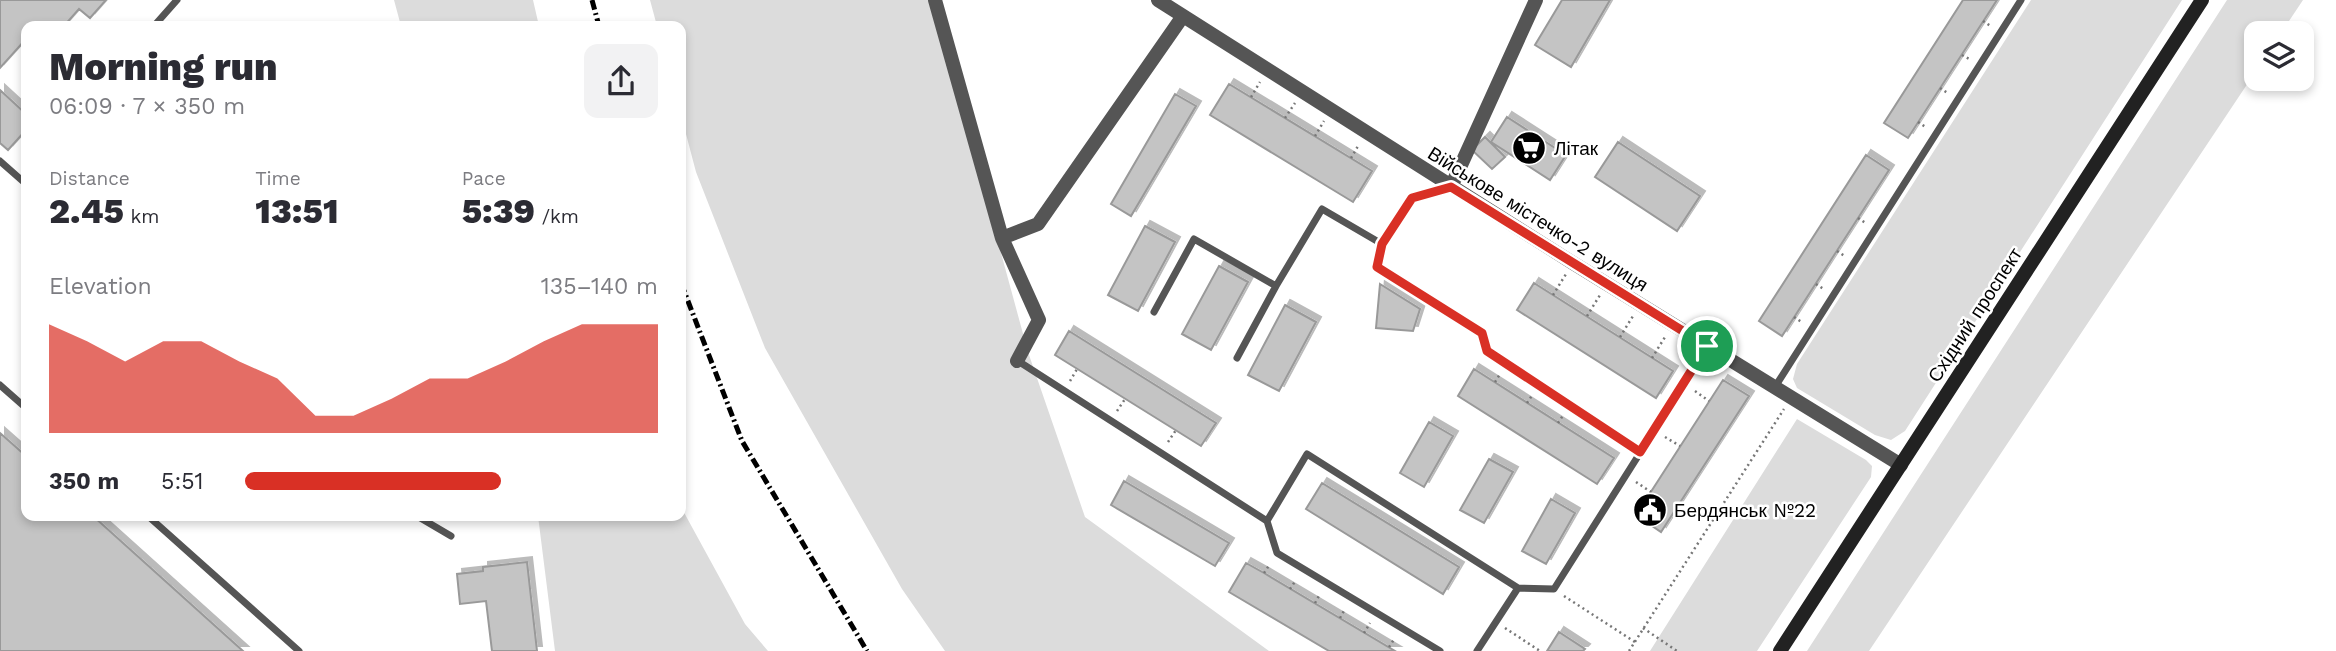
<!DOCTYPE html>
<html lang="en">
<head>
<meta charset="utf-8">
<style>
  :root { --surface:#fff; --page:#f2f2f3; --text:#2b2b33; --muted:#7c7c81; --accent:#d93025 }
  body { margin:0; font-family:"Work Sans",sans-serif; background:var(--page); color:var(--text); height:100vh; display:flex; flex-direction:column; font-size:26px; white-space:nowrap }
  * { box-sizing:border-box; margin:0 }
  p { font-size:23px; color:var(--muted) }
  .icon { flex:none; width:38px; height:38px; fill:none; stroke:currentColor; stroke-width:2; stroke-linecap:round; stroke-linejoin:round }
  .map { position:relative; flex:1; overflow:hidden }
  .drawer { position:absolute; left:21px; top:21px; width:665px; height:500px; display:flex; flex-direction:column; background:var(--surface); border-radius:14px; box-shadow:0 4px 10px #0003 }
  .drawer>* { flex:none }
  .controls { position:absolute; left:2244px; top:21px; display:grid; gap:14px }
  .controls a { display:grid; place-items:center; width:70px; height:70px; border-radius:14px; background:var(--surface); box-shadow:0 4px 10px #0003; font-size:35px }
  .pin { position:absolute; display:grid; place-items:center; width:60px; height:60px; color:#fff; margin:-30px; border:4px solid #fff; border-radius:50%; box-shadow:0 2px 7px #0007 }
  .round { display:grid; place-items:center; flex:none; width:74px; height:74px; border-radius:14px; background:var(--page) }
  .overview { display:flex; align-items:center; justify-content:space-between; height:119px; padding:0 28px }
  h1 { font-size:38px; font-weight:800; line-height:52px }
  .figures { display:grid; grid-template-columns:repeat(3,1fr); gap:10px; height:119px; padding:7px 28px }
  .figures div { display:grid; align-content:center }
  .figures b { font-size:35px; font-weight:800 }
  .figures small { font-size:19px; font-weight:400 }
  .figures p { font-size:19px }
  .chart { height:196px; padding:14px 28px }
  .chart p { display:flex; justify-content:space-between }
  .chart svg { width:100%; height:126px; margin-top:7px; fill:var(--accent); opacity:.7 }
  ul { padding:0 28px; list-style:none; font-size:23px }
  li { display:grid; grid-template-columns:112px 84px 1fr; align-items:center; height:52px }
  li i { height:18px; border-radius:9px; background:var(--accent) }
  .map>svg:first-child { display:block }
  .green { fill:#dcdcdc }
  .building { fill:#c4c4c4; stroke:#999; stroke-width:2; filter:url(#shadow) }
  .lines { fill:none; stroke-linecap:round; stroke-linejoin:round }
  .path { stroke:#777; stroke-width:2.5; stroke-dasharray:2 3.5; stroke-linecap:butt }
  .lane { stroke:#555; stroke-width:7 }
  .street { stroke:#555; stroke-width:14 }
  .secondary { stroke:#222; stroke-width:14 }
  .rail { stroke:#000; stroke-width:5; stroke-dasharray:10 3.5 2 3.5; stroke-linecap:butt }
  .route-casing { stroke:#fff; stroke-width:14 }
  .route { stroke:#d93025; stroke-width:9 }
  .labels { text-anchor:middle; dominant-baseline:central; stroke-width:5; stroke-linejoin:round; paint-order:stroke }
  .poi-label { font-size:19px; fill:#000; stroke:#fff; text-anchor:start }
  .street-label { font-size:19px; fill:#000; stroke:#fff }
</style>
</head>
<body>
<div class="map">
<svg width="2336" height="651" viewBox="0 0 2336 651">
  <defs>
    <filter id="shadow"><feDropShadow dx="5" dy="-5" stdDeviation="0" flood-color="#0004"/></filter>
  </defs>
  <rect width="100%" height="100%" fill="#fff"/>
  <path class="green" d="M394,0H533L539,26H401Z
    M650,0H932L1028,352L1085,517L1269,651H945L902,589L765,348L696,172L681,115V26H657Z
    M2031,0H2182L1905,431L1891,440L1875,435L1797,388L1793,379L1797,364Z
    M2227,0H2303L2281,33H2256V71L1869,651H1807Z
    M1797,419L1866,460L1872,466L1871,477L1757,651H1650Z
    M681,507L745,624L768,651H555L538,516H681Z"/>
  <path class="building" d="M0,0H106L90,18L79,9L64,26H26V39L0,68Z
    M1562,0H1610L1571,67L1535,45Z
    M1963,0H1997L1908,138L1884,123Z
    M1229,84L1372,171L1353,202L1210,115Z
    M0,90L26,114V130L8,150L0,143Z
    M1175,94L1196,106L1131,216L1111,204Z
    M1507,117L1566,155L1550,180L1491,142Z
    M1485,137L1505,157L1492,169L1472,150Z
    M1618,142L1700,196L1677,231L1595,177Z
    M1866,155L1889,170L1782,336L1759,321Z
    M1145,226L1175,242L1138,311L1108,295Z
    M1219,266L1248,282L1211,350L1182,334Z
    M1534,283L1673,371L1656,398L1517,310Z
    M1380,284L1420,309L1413,331L1376,328Z
    M1285,305L1316,322L1279,391L1248,375Z
    M1069,331L1216,423L1201,446L1055,355Z
    M1474,369L1614,458L1597,484L1458,396Z
    M1723,380L1749,396L1661,532L1636,515Z
    M1429,422L1453,436L1424,487L1400,473Z
    M0,433L26,456V516H93L243,651H0Z
    M1489,459L1513,472L1484,523L1460,510Z
    M1124,481L1229,543L1215,566L1111,505Z
    M1322,483L1459,567L1443,594L1306,509Z
    M1551,499L1575,513L1546,564L1522,551Z
    M527,562L537,651H492L486,601L460,604L457,574L483,571V567Z
    M1246,563L1264,573L1395,651H1329L1229,592Z
    M1559,632L1585,649L1583,651H1547Z"/>
  <g class="lines">
    <path class="path" d="M1983,21L1992,27
      M1962,55L1971,60
      M1940,88L1949,94
      M1251,97L1260,82
      M1285,118L1295,103
      M1918,122L1927,128
      M1315,136L1324,121
      M1351,158L1358,146
      M1858,218L1867,224
      M1837,251L1846,257
      M1380,254L1377,267L1482,333L1484,340
      M1816,284L1825,290
      M1553,295L1566,274
      M1587,316L1600,295
      M1794,317L1803,323
      M1620,337L1633,316
      M1652,358L1665,337
      M1070,381L1077,369
      M1495,382L1500,374
      M1695,391L1709,401
      M1527,403L1533,394
      M1117,411L1125,399
      M1558,423L1564,414
      M1665,437L1680,446
      M1168,442L1176,430
      M1636,482L1651,492
      M1264,573L1270,564
      M1290,589L1296,580
      M1564,596L1635,642
      M1315,603L1320,594
      M1340,618L1345,609
      M1505,628L1540,651
      M1643,628L1677,651
      M1364,633L1370,623
      M1389,647L1395,638
      M1629,651L1784,409"/>
    <path class="lane" d="M154,26L177,0
      M0,161L26,184
      M1154,312L1194,239L1276,286L1322,209L1382,244L1412,198L1451,187
      M1487,351L1641,452
      M1237,358L1276,286
      M1018,361L1267,521L1307,454L1518,588L1554,589L1707,347
      M0,385L26,408
      M1775,387L2021,0
      M148,516L299,651
      M417,516L451,536
      M1267,521L1277,553L1440,651
      M1477,651L1518,588"/>
    <path class="street" d="M935,0L1002,238L1038,224L1183,16
      M1158,0L1573,263L1901,465
      M1451,187L1536,0
      M1002,238L1039,320L1017,361"/>
    <path class="secondary" d="M1780,651L2202,0"/>
    <path class="rail" d="M592,0L599,26
      M681,283L742,441L867,651"/>
  </g>
  <g class="lines">
    <g class="route-casing">
      <path id="route" d="M1451,187L1707,346L1640,452L1487,351L1482,333L1377,267L1382,244L1412,198Z"/>
    </g>
    <use href="#route" class="route"/>
  </g>
  <defs>
    <g id="supermarket-disc" transform="scale(1.75)"><circle r="9.5" fill="#000" stroke="#fff"/><path d="M-6-5.5h2.5l.6 2H6L4.5 2H-2.5L-4.4-4H-6ZM-1.5 3.2a1.3 1.3 0 1 0 .1 0ZM3 3.2a1.3 1.3 0 1 0 .1 0Z" fill="#fff"/></g>
    <g id="civic-disc" transform="scale(1.75)"><circle r="9.5" fill="#000" stroke="#fff"/><path d="M-.6-6.5H3V-4.5H.6V-3L4-1V1h2V6H-6V1h2V-1L-.6-3ZM-1.2 2.5V6h2.4V2.5Z" fill="#fff"/></g>
  </defs>
  <g fill-rule="evenodd">
    <use href="#supermarket-disc" x="1529" y="148"/>
    <use href="#civic-disc" x="1650" y="510"/>
  </g>
  <g class="labels">
    <g class="poi-label">
      <text x="1554" y="148">Літак</text>
      <text x="1674" y="510">Бердянськ №22</text>
    </g>
    <g class="street-label">
      <text transform="translate(1538 219) rotate(32)">Військове містечко-2 вулиця</text>
      <text transform="translate(1975 315) rotate(-57)">Східний проспект</text>
    </g>
  </g>
</svg>
<div class="controls">
<a><svg class="icon" aria-label="layers" viewBox="0 0 24 24"><path d="M12 4l9 5-9 5-9-5zM3 14l9 5 9-5"/></svg></a>
</div>
<div class="pin" style="left:1707px;top:346px;background:#1e9e55"><svg class="icon" aria-label="arrive" viewBox="0 0 24 24"><path d="M6 21V4h12l-3 4 3 4H6"/></svg></div>
<section class="drawer">
<div class="overview"><div><h1>Morning run</h1><p>06:09 · 7 × 350 m</p></div><a class="round"><svg class="icon" aria-label="share" viewBox="0 0 24 24"><path d="M12 15V3M7 8l5-5 5 5M5 13v7h14v-7"/></svg></a></div>
<div class="figures">
<div><p>Distance</p><b>2.45<small> km</small></b></div>
<div><p>Time</p><b>13:51</b></div>
<div><p>Pace</p><b>5:39<small> /km</small></b></div>
</div>
<div class="chart"><p><span>Elevation</span>135–140 m</p>
<svg viewBox="0 0 160 44" preserveAspectRatio="none"><path d="M0 44V6L10 12L20 19L30 12L40 12L50 19L60 25L70 38L80 38L90 32L100 25L110 25L120 19L130 12L140 6L150 6L160 6V44z"/></svg>
</div>
<ul>
<li><b>350 m</b>5:51<i style="width:62%"></i></li>
</ul>
</section>
</div>
</body>
</html>
